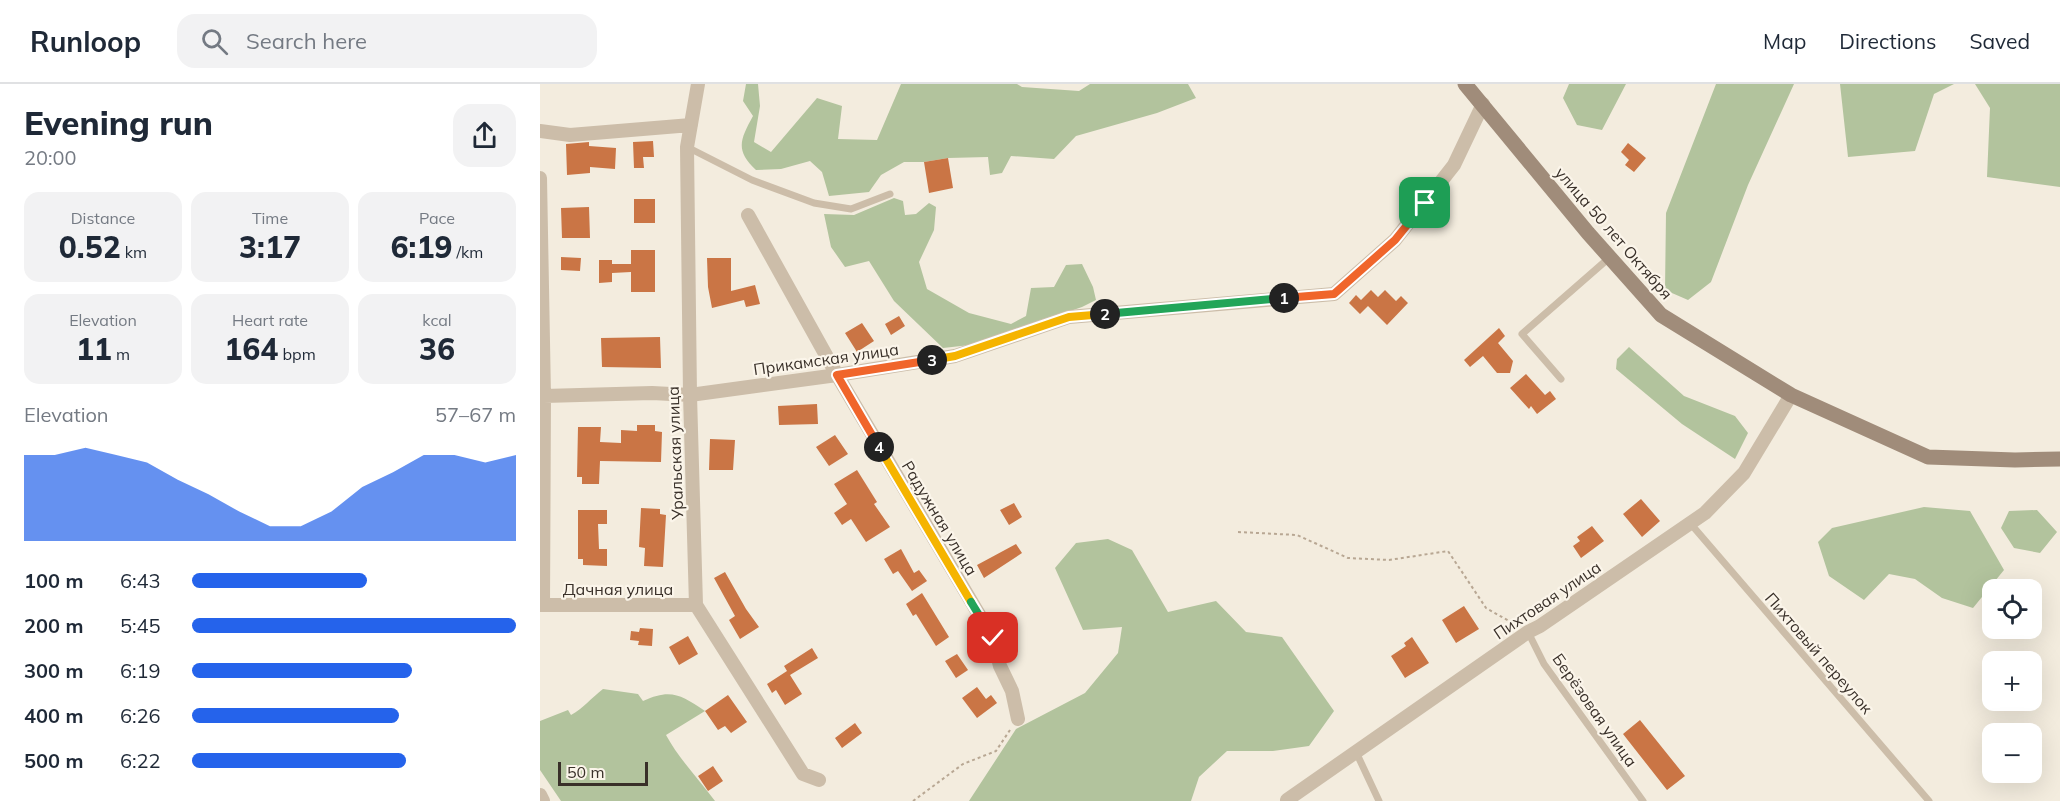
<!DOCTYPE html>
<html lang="en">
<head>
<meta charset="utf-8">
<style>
  :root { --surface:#fff; --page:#f2f2f3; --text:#1f2937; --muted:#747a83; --line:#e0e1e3; --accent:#2563eb }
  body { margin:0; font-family:Mulish,sans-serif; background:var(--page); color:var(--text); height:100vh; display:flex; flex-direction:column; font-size:22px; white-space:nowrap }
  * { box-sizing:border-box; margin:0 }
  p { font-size:20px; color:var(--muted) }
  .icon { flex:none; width:33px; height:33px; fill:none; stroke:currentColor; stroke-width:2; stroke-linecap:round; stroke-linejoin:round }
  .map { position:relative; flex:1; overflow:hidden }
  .drawer { display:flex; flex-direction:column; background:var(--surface); width:540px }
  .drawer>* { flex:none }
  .fabs { position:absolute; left:1442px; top:495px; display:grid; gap:12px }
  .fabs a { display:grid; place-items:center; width:60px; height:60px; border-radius:12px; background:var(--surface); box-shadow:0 6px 24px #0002; font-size:30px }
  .scale { position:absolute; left:18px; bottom:15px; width:90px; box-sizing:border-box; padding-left:6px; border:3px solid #393029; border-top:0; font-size:16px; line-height:21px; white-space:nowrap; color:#393029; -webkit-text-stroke:4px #fbf5ea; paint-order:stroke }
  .pin { position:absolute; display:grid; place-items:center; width:51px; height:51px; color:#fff; margin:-26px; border-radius:12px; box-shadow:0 3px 9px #0006 }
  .km { position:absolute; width:30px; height:30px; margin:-15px; border-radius:50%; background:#222; color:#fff; font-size:16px; line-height:30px; text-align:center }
  .round { display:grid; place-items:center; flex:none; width:63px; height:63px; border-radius:18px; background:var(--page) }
  .summary { display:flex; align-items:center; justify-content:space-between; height:102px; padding:0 24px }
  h1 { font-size:33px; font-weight:800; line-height:45px }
  .figures { display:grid; grid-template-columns:repeat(3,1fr); gap:9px; height:102px; padding:6px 24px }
  .figures div { display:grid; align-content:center; border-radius:15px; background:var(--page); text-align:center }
  .figures b { font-size:30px; font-weight:800 }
  .figures small { font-size:16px; font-weight:400 }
  .figures p { font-size:16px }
  .chart { height:168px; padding:12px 24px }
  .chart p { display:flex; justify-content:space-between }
  .chart svg { width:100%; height:108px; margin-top:6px; fill:var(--accent); opacity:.7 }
  ul { padding:0 24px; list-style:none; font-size:20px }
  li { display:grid; grid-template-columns:96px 72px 1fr; align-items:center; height:45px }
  li i { height:15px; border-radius:8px; background:var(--accent) }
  header { display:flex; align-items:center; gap:36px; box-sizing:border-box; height:84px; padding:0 30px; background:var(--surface); border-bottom:2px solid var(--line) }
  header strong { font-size:28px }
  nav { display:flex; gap:33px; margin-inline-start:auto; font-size:21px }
  .search { width:420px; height:54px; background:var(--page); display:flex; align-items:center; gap:15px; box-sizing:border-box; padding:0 21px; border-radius:18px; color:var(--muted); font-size:22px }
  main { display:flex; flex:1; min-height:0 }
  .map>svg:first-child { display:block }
  .green { fill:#b2c39d }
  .building { fill:#ca7545 }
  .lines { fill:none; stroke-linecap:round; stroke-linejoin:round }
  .path { stroke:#b8a793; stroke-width:2; stroke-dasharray:3 3; stroke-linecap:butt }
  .service { stroke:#ccbda9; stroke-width:7 }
  .minor { stroke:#ccbda9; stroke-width:14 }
  .secondary { stroke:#a08c7a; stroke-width:15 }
  .split-1-casing { stroke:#fff; stroke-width:12 }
  .split-2-casing { stroke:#fff; stroke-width:12 }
  .split-3-casing { stroke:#fff; stroke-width:12 }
  .split-4-casing { stroke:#fff; stroke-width:12 }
  .split-5-casing { stroke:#fff; stroke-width:12 }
  .split-6-casing { stroke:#fff; stroke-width:12 }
  .split-1 { stroke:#f0652b; stroke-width:8 }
  .split-2 { stroke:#22a559; stroke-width:8 }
  .split-3 { stroke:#f5b400; stroke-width:8 }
  .split-4 { stroke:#f0652b; stroke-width:8 }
  .split-5 { stroke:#f5b400; stroke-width:8 }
  .split-6 { stroke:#22a559; stroke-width:8 }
  .labels { text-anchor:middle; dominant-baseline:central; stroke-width:4.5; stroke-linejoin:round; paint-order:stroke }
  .street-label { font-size:16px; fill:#393029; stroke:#fbf5ea }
</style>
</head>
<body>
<header>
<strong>Runloop</strong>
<div class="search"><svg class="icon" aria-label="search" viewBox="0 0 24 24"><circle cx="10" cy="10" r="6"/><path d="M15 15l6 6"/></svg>Search here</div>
<nav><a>Map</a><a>Directions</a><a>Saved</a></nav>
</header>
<main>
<section class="drawer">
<div class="summary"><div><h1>Evening run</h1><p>20:00</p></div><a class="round"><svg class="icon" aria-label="share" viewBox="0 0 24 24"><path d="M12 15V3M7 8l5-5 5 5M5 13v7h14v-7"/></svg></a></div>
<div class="figures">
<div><p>Distance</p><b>0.52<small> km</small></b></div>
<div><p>Time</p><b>3:17</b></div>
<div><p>Pace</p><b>6:19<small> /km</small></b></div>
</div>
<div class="figures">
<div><p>Elevation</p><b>11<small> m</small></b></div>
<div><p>Heart rate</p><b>164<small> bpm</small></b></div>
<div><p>kcal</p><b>36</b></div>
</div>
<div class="chart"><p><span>Elevation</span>57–67 m</p>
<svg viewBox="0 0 160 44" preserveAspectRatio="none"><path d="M0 44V9L10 9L20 6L30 9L40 12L50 19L60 25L70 32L80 38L90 38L100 32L110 22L120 16L130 9L140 9L150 12L160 9V44z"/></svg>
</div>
<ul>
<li><b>100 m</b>6:43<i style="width:54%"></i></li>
<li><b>200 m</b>5:45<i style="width:100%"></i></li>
<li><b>300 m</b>6:19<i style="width:68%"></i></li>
<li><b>400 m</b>6:26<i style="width:64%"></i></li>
<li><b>500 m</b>6:22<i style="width:66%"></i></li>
</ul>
</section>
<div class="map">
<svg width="1520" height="717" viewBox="0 0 1520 717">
  <rect width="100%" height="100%" fill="#f3ecde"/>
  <path class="green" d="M206,0H218L220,22L214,58L231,68L277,14L302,22L298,55L337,56L361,0H477L482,3L539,7L550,0H648L656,14L617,29L536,52L514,75L471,72L462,89L450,91L448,73L408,74L384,78H364L341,91L329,108L289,112L282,88L270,77L241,85L216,86C195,66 200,56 213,32L203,17Z
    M1029,0H1086L1062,46L1037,41L1023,14Z
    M1176,0H1254L1208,101L1171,198L1148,216L1125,206L1126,129Z
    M1300,0H1414L1394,10L1375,67L1308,73Z
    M1435,0H1520V103L1447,93L1450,24Z
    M354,114L363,117L365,131L376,130L389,119L396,123L394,146L379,178L387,205L429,229L471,240L486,232L491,204L514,203L526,181L542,180L553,203L556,216L542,223L430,261L403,264L354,217L329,177L305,183L291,163L284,130L314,131Z
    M1089,263L1144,312L1195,332L1208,349L1195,375L1142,340L1076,285L1077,275Z
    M1384,423L1430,427L1464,486L1433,524L1402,514L1375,495L1349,490L1324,516L1289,492L1278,458L1292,444Z
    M1497,426L1517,448L1500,469L1474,464L1461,444L1469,427Z
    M568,455L592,466L628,528L676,517L706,548L742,553L794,627L769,662L733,667H687L659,693L651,717H429L476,645L545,609L578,569L582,543L543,546L515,484L536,459Z
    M63,605L98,610L103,617C131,604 141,611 165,627L126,651C139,675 158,694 175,717H21L0,686V637L28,626L31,631C44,624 51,614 63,605Z"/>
  <path class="building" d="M113,57L114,73H103L104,84H94L93,58Z
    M49,58V62L76,64L75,85L50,83V89L27,91L26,60Z
    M1088,59L1106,74L1094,88L1085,81L1089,76L1081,68Z
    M408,74L413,104L389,109L384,78Z
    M94,115H115V139H94Z
    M49,123L50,154H22L21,124Z
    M91,166H115V208H91V188L72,189V198L59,199V176H72V180H91Z
    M21,173L41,174L40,187L21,186Z
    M167,174H191V207L215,201L220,220L206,223L204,216L172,224L168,203Z
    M831,206L838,213L845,206L856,217L861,212L868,219L847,241L828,222L820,230L809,219L816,211L821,216Z
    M359,232L365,242L351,251L345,240Z
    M322,239L334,257L317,268L305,249Z
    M959,244L965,252L958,259L973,277L970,289H957L943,272L930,283L924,276Z
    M120,253L121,284L62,283L61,254Z
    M986,290L1005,311L1010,307L1016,315L997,330L991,322L989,325L970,304Z
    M277,320L278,340L239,341L238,322Z
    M97,341H115V347L122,348L121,378L60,377L59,400H42V393H37L38,343H61L60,358L81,359V346L97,347Z
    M295,351L308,370L289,382L276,363Z
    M170,355L195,356L193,386H169Z
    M317,386L337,418L334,420L350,443L326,458L311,435L302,441L294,429L307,420L294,400Z
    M1101,415L1120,437L1102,453L1083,430Z
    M474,419L482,433L469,441L460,426Z
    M101,424L120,425V430L126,431L123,483L104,482L105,464L99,463Z
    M38,426H67V440H58L59,465H67V482L43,481V475H38Z
    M1052,442L1064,457L1041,474L1033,462L1040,457L1037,453Z
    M476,460L482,469L444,494L437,481Z
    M361,465L374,489L379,486L387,497L372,507L358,487L353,490L344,475Z
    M185,488L206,525L219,543L200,555L189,536L195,532L174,494Z
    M382,509L409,553L396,562L376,530L373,532L366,520Z
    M924,522L939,545L916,559L902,536Z
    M100,544L113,545L112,562L98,561L99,557L90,556L91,547L99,548Z
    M148,552L158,570L139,581L129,563Z
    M872,553L889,579L865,594L851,572L866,562L864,559Z
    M272,564L278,574L250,591L262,610L245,621L236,606L232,609L227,600L247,587L244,582Z
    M417,570L428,586L416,594L405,577Z
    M437,603L446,615L451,611L457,619L437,634L422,614Z
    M188,611L207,638L191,649L185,642L178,646L165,627Z
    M1100,636L1145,692L1127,706L1083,650Z
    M315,639L322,649L302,664L295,654Z
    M173,682L183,697L168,707L158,692Z"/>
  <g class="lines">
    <path class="path" d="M698,448L757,451L808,474L849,476L908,467L946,524L976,541
      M373,717L423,680L456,667L470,646"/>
    <path class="service" d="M147,63L212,96L274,119L311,125L350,110
      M1021,295L982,250L1069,174
      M1150,439L1389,717
      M988,548L1004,580L1103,717
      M816,668L839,717"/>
    <path class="minor" d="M158,0L147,63L150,311L156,521L263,690L279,696
      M0,47L30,51L151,41
      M0,94L4,312L3,521
      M208,131L297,291L453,554L460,582L472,607L478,635
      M0,314L4,312L112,309L150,311L297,291L415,272L529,233L794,210L855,156L914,81L943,20
      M0,521H156
      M0,711L3,717
      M747,716L988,548L1000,542L1165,429L1204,389L1251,311"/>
    <path class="secondary" d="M925,0L1048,149L1121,231L1251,311L1388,373L1475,376L1520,375"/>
  </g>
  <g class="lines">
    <g class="split-1-casing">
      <path id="split-1" d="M744,214L794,210L855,156L885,119"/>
    </g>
    <g class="split-2-casing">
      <path id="split-2" d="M565,230L744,214"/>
    </g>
    <g class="split-3-casing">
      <path id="split-3" d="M392,276L415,272L529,233L565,230"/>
    </g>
    <g class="split-4-casing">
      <path id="split-4" d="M339,363L297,291L392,276"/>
    </g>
    <g class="split-5-casing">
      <path id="split-5" d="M339,363L431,518"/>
    </g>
    <g class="split-6-casing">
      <path id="split-6" d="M431,518L453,554"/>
    </g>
    <use href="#split-1" class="split-1"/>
    <use href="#split-2" class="split-2"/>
    <use href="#split-3" class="split-3"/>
    <use href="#split-4" class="split-4"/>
    <use href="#split-5" class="split-5"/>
    <use href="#split-6" class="split-6"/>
  </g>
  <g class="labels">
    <g class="street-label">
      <text transform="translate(1074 149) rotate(49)">улица 50 лет Октября</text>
      <text transform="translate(286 275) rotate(-8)">Прикамская улица</text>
      <text transform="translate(135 369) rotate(-92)">Уральская улица</text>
      <text transform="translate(400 434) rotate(59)">Радужная улица</text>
      <text x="78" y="505">Дачная улица</text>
      <text transform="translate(1007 516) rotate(-34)">Пихтовая улица</text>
      <text transform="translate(1279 569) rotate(49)">Пихтовый переулок</text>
      <text transform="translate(1055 626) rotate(55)">Берёзовая улица</text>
    </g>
  </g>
</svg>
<div class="fabs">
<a><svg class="icon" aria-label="locate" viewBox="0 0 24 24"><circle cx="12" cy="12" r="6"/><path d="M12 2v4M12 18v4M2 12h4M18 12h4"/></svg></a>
<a>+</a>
<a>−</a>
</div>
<div class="scale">50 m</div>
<div class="pin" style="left:885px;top:119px;background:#1e9e55"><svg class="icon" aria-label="arrive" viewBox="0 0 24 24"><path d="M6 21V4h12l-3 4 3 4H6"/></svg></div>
<div class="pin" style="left:453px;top:554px;background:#d93025"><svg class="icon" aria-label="check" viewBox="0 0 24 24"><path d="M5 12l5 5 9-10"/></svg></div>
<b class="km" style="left:744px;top:214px">1</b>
<b class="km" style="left:565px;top:230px">2</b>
<b class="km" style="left:392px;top:276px">3</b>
<b class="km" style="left:339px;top:363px">4</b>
</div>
</main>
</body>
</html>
